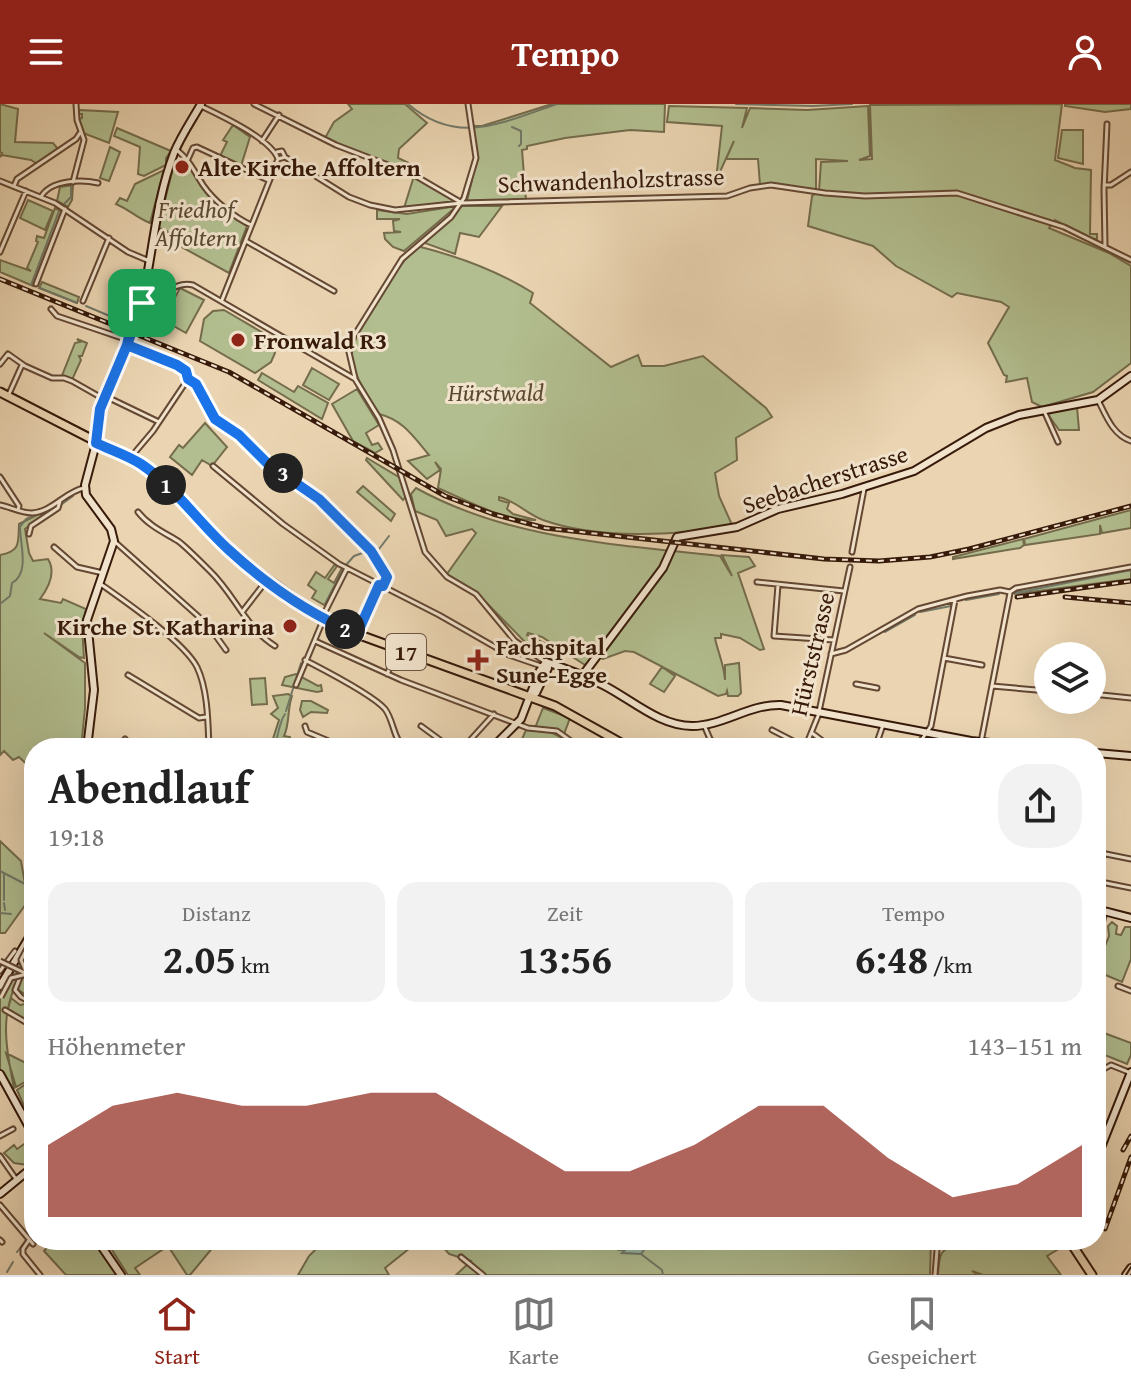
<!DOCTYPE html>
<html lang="de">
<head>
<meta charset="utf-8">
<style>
  :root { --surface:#fff; --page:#f2f2f2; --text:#222; --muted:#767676; --line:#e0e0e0; --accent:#8f2418 }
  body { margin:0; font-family:"Gentium Book Plus",serif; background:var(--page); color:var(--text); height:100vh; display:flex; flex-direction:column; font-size:30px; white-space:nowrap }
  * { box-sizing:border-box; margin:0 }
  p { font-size:26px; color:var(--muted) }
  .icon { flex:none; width:44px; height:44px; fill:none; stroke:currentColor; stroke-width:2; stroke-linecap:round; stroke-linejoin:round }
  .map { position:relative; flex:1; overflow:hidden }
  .details { position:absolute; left:24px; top:634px; width:1082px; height:512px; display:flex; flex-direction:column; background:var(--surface); border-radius:32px; box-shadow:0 8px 32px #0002 }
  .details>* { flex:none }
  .controls { position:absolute; left:1034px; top:538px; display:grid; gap:16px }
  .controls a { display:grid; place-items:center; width:72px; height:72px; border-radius:50%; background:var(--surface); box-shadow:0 8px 32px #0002; font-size:40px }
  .pin { position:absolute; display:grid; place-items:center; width:68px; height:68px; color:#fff; margin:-34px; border-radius:16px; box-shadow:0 4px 12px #0006 }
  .km { position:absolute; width:40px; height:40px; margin:-20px; border-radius:50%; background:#222; color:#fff; font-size:22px; line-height:40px; text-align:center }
  .round { display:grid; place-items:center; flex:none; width:84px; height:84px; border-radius:32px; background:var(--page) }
  .overview { display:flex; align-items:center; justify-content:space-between; height:136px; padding:0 24px }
  h1 { font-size:44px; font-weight:700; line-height:60px }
  .stats { display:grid; grid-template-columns:repeat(3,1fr); gap:12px; height:136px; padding:8px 24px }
  .stats div { display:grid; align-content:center; border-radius:20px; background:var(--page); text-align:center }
  .stats b { font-size:40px; font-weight:700 }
  .stats small { font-size:22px; font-weight:400 }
  .stats p { font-size:22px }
  .chart { height:224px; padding:16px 24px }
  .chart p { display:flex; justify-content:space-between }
  .chart svg { width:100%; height:144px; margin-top:8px; fill:var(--accent); opacity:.7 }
  header { display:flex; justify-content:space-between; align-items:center; height:104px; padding:0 24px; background:var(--accent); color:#fff; font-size:36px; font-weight:700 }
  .dock { display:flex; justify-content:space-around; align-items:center; height:112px; border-top:2px solid var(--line); background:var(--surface); font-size:22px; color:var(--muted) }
  .dock a { display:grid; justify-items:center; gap:4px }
  .dock .current { color:var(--accent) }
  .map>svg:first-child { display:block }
  .green { fill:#b2be8f; stroke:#746c4c; stroke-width:2 }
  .water { fill:#99b9a6; stroke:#727968; stroke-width:2 }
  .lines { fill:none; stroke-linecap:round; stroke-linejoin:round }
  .stream { stroke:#727968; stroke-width:2 }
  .street-casing { stroke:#644834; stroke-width:7 }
  .secondary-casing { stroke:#371a0a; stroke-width:10 }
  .primary-casing { stroke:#371a0a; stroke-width:11 }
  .street { stroke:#f1e3cc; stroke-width:3 }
  .secondary { stroke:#f1e3cc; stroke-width:6 }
  .primary { stroke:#ead4b1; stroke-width:7 }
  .tram { stroke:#371a0a; stroke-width:2 }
  .rail-casing { stroke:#371a0a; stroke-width:5 }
  .rail { stroke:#f1e3cc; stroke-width:2; stroke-dasharray:6; stroke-linecap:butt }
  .street-bridge-casing { stroke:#644834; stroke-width:7; stroke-linecap:butt }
  .street-bridge { stroke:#f1e3cc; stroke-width:3 }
  .route-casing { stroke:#fff; stroke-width:16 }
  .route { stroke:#1a73e8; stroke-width:10 }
  .poi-dot { fill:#8f2418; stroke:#f1e3cc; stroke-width:3 }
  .labels { text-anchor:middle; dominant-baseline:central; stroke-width:6; stroke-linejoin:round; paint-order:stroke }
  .shield { fill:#f1e3cc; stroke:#6f5644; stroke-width:2 }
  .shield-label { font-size:22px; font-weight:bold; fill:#371a0a }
  .poi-label { font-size:24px; font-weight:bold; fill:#371a0a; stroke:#f1e3cc; text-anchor:start }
  .street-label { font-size:24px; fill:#371a0a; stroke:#f1e3cc }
  .park-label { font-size:24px; font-style:italic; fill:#5c4b32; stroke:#f1e3cc }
</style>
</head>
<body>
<header><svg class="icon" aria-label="menu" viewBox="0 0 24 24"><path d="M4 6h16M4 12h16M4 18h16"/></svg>Tempo<svg class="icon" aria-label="person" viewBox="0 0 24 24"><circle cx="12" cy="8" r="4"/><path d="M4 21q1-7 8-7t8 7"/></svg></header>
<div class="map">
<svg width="1131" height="1171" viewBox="0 0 1131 1171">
  <rect width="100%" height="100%" fill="#ead4b1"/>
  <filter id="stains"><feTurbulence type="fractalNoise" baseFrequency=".0025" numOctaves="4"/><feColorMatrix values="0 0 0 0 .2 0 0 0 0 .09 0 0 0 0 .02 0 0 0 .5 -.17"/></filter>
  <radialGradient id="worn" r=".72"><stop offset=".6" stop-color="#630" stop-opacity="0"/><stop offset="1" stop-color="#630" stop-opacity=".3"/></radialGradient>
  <path class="green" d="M0,0L18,5L15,38L53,39L58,45L37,60L31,56L2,51L0,53L2,49L0,48Z
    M348,0H405L427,19L399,45L398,54L411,60L407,67L342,43L325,34L334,18L352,5Z
    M552,0H665L664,28L630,26L565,34L527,42V45L522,46L526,96L467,97L476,59L472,22H482Z
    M1062,0L1055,56L1075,64L1091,66L1090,130H1097V135H1092L1055,116L1049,124L1109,149L1131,162V259L1093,288L1042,303L1032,298L1027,274L1006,278L1007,272L1004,271L988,239L1009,203L1001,198L957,189L952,193L896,162L873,142L808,122L812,92L819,87L821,58L848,57L816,55V86L771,80L760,81L758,55H726L734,37L719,70L717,67L722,22L667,18L669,2L747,4L742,24L750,4L807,6L868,2L870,52L859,56L872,55L870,1Z
    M1065,0H1131V5L1105,8L1065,2Z
    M79,6L118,8L109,39L83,29L79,15L82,14V10H79Z
    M233,21L250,33L241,62L220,52L227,38L223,36Z
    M117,24L171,47L166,54V61L144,72L138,70L140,43L114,32Z
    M1062,26H1083V60L1058,54Z
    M110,43L120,48L109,77L100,74Z
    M175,56L189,58L208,90L247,122L229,169L178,141L166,126L158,124Z
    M164,66L150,119C135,113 132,107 116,100L120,94L127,97L135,80Z
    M414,72L457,97L404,104Z
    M73,81L72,96L68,103L57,97L60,83Z
    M28,96L53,107L45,126L20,114Z
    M457,102L404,147L393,143L385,135L384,129L401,128L394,127L393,117L400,115H377V106L407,110Z
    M462,102H502L479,133L460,129L455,150L422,138Z
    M55,104L62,108L33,182L0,168V156L31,167L27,164L38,138L36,137L37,132L44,134Z
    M417,142C457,152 498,167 533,189L530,199L611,263L638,251L642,262H664L703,252L766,304L772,313L736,334L737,356L715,369L719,392L733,423C677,431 598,436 543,416C527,410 516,397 499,393V396L509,399L507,405L513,410L536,416C503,417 468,397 438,384L441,365L435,358L440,366L427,375L408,357L429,351C413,332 403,316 379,310C369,293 354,274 352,254C349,231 399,160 417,142Z
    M42,178L79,193L77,199L39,184Z
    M180,184L204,196L186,229L163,216Z
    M224,206L270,233L275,249L271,258L255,269L200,237L204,215L213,207Z
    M77,235L87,239L82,252H79L81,256L72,276L61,274L75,239L80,238Z
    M312,264L339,280L329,296L303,281Z
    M262,269L294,288L298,282L328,299L322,315L258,276Z
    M357,285L379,321L366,329L372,341L378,339L382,345L375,349L353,337L332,300Z
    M1077,303L1079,326H1059L1047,309Z
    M205,319L227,343L212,362L202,356L192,371L170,353L179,341L183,344Z
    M367,354L402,375L407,391L403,396L366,356Z
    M363,382L395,410L391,417L357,388Z
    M416,384C510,436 616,440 720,452L732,472L722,451L749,453L755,462L738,469L764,545L760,546L740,534L721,530V534H715C718,549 724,560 725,576V561L739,559L741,589L738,592H728L727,587L726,590L718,592L634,548L625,547L603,555L595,551L585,561L542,533L528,529L527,531L555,544L549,555L523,540L525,538L475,487L447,470L476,429L472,425L446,432L437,416L415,407L411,390Z
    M57,401L25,425L29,449L33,457L48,455C56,468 49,483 40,495L61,499L63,495L86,505L82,523L84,554L79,553L44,529L85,559V604L81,644H34V667L19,653L13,656L4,647L0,651V451C21,447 18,439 19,420Z
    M1131,406V424L1102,429L1100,421V430L1025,441L1024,435Z
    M1023,435L1024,441L1020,444L953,455V453Z
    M335,460L337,462L328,475L334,479L342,464L344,468L326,502L312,494L316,487L308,481L316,468L325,474Z
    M1131,466V475L1014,490L1025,484Z
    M662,563L675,572L664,588L650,580Z
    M296,570L318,582L321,581L322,587L317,588L282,581L285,573Z
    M265,574L267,600L252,601L250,575Z
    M288,590L292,592C287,606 290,619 284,632L290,633L291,642L281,641L283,634L277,644H270L279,616L271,610L278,604L273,592Z
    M302,597H311L328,606L327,609L311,608L303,613L300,606Z
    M543,604L570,614L564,630L554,625L535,624Z
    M526,626L551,628L562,634L558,644H518Z
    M0,737L21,757L28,797L5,829H0Z
    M1112,818L1117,822L1116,830L1121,831L1125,823H1131V855L1122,878L1096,867L1098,840L1099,843L1105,842L1109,832L1108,822Z
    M33,831L34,841C3,902 0,915 14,984L9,985L0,965V886Z
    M22,873L34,878V896L17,885Z
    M11,894L20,901L25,900L34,904V921L8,905Z
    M1104,929L1131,939V951L1127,960L1097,948Z
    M6,949L34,963L32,974L16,983Z
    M32,976L34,979V1024L17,986Z
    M30,1036L34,1044V1056L28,1061L14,1059L4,1049L14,1041L17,1045Z
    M53,1136H96L118,1171H66L44,1147Z
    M110,1136H219L190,1171H187L168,1142L135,1164L140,1171H128L110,1143Z
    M325,1136H420L385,1164L389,1171H298L309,1152Z
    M437,1136H931L930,1171H456L471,1157L449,1150Z
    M960,1136H1037L1043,1145L1057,1136L1062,1143L1047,1152L1061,1171H983L972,1167L978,1171H938C939,1148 940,1147 960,1136Z"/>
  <path class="water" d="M620,1136L624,1138L638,1136L644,1146L641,1150L622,1149L625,1146H619L622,1142Z"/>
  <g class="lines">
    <path class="stream" d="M408,0C458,43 503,18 557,0
      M736,0L813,2L852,0
      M512,23L521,27V40L519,42
      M64,100L71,93V82
      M31,181L59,107
      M40,184L77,199
      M86,202L112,213
      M118,215L127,219
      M102,285L123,239
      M62,400L73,392
      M375,447L379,445L389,432
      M346,461L354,452L368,447
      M1016,489L1131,466
      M966,496L999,490
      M0,500L10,492L12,479C30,469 20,440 20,423L26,415L57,402
      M325,500L343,465
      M920,508L951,502
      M885,528L915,511
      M286,607L301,559
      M274,644C278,634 279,618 285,610
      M0,767L25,780
      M4,770V796
      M4,799L5,806
      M0,809L11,810
      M17,1148L25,1138
      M641,1150L662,1166L663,1171
      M7,1168L13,1158"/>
    <g class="street-casing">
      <path id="street" d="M254,0L336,41L414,71L462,99
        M201,2C222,12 271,35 278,55L285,53L282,47L277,48
        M262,37L279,11
        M177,46C190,57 194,67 203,81C214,97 234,113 251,121
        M285,53L349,93L370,101L395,106L462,99L727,92L750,84L771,81L825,89L865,92L957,89L1064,123L1131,156
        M188,55L193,44L197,43L268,76
        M0,77L55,99L128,148L147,156
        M73,78L84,36L77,16L76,0
        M1104,81H1111L1131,68
        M14,82L17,75L76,35L80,29
        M41,93C50,76 81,75 98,79
        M246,137L334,187
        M1105,142L1104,86L1107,20
        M0,148L26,87
        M36,180L65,105
        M222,196L278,55
        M83,197L109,134
        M142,199C161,198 172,176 193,181L355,275L379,314L393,346L425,448L447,473L476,490L515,537L544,557
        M51,205L57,212L128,236
        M128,241C143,248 186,258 188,275L196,280L215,315L239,331L267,359L319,395L371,447L387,473L383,482
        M0,260L8,250L25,262L52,274H64L72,277L102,294
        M355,274L348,244L349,240L402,155L451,113L464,94L476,54L468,0
        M9,290L22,261
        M105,292L159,318
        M1098,296C1106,312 1113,331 1131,337
        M1045,309L1058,338
        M131,353L153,327L188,275
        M213,362L283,420L339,460L439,511L509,551L541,562
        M0,373L19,402L18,406
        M0,401C10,403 21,409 32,409C52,408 66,387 84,384
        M138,408C149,422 165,429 178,437C184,441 204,461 210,467C235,491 245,523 275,542
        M29,430L31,422L58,404L60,397
        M114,437L208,521L226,546
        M54,443L77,463L103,469
        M852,448L864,385
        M757,478L844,487
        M102,481C126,498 184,538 197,563C208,586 208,619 209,644
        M778,481L774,532L834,536
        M243,507L267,476
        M322,514L347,464
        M357,530L379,482
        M315,537L401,576L528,624L557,627L581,644
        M515,537L524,555
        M831,550L846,546L918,505L967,492L1000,486L1010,488L1016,484L1131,463
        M944,554L982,561
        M305,556C324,566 372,590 385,605C394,617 393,634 404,644
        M387,570L399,545
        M128,571L199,614L206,613
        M856,580L877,584
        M296,581L324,514
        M992,582L1048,587
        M1092,590L1131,594
        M704,621L710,635L719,644
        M305,622L307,628L345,644
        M421,622L451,644
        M772,626L805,643
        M812,629L832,644
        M125,635L132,644
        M981,638L1010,489
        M463,644L494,610
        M805,644L818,612L850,463
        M875,644L883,621
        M916,644L931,622L955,496
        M1096,748L1131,755
        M1096,768L1102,749
        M1096,777L1131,784
        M1096,843L1105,808
        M25,864L34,846
        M0,867L15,847
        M21,871L15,886L21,893L34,900
        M1118,882L1131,887
        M5,906L34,923
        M1096,969L1111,961L1131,969
        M0,1032L13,1025
        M0,1052L16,1075
        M0,1101L33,1140
        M0,1136L2,1138
        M29,1136L23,1145V1150L40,1171
        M935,1136L937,1146L935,1171
        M937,1143L946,1142L958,1136
        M461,1153L483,1171"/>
    </g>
    <g class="secondary-casing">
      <path id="secondary" d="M141,202C153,151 155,99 174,49C181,32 192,16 201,0
        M546,558C565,564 585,572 603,581C631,595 659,622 692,622C723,622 749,600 781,601L971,637L1040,644
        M582,572L663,464L677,433L737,423L778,405L842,390L914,367L986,324L1019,311L1098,296L1131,272
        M531,592L536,589L548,564L546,558
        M87,644L94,586L87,516L114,437L111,425L86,391L85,381L98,332L100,305L127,241L131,223L142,199
        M492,644L521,615L539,568L546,558
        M1096,649L1131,652
        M1096,805L1131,814
        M0,882L34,825
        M0,970L34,1032
        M1096,1056L1131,968
        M0,1090L34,1062
        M97,1136L121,1171
        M1126,1171L1131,1164"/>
    </g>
    <g class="primary-casing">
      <path id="primary" d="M0,288L144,362L242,457L322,514L357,530L555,602L630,644
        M1069,1136L1092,1171"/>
    </g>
    <use href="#street" class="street"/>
    <use href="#secondary" class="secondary"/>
    <use href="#primary" class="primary"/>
    <path class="tram" d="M1126,1171L1131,1163"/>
    <g class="rail-casing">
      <path id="rail" d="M0,175L229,268L445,392L493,410L545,424L824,455L879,457L930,453L969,445L1131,402
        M1017,493L1131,477
        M1065,493L1131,499
        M1123,1046L1131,1032
        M1105,1125L1131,1053"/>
    </g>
    <use href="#rail" class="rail"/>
    <g class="street-bridge-casing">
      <path id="street-bridge" d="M0,857L27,870
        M27,870L21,856L31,837
        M1,893L11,874L27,870"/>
    </g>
    <use href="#street-bridge" class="street-bridge"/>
  </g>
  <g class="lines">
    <g class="route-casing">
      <path id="route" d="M142,199L127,241L100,305L96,339C111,346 127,351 141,360C175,383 199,419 229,446C266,480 311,511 357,530L379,481L383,482L387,473L371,447L319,395L267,359L239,331L215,315L196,280L188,275L186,267L177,261L127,241L131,223L142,199"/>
    </g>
    <use href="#route" class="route"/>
  </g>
  <g class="poi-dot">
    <circle cx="182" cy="63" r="8"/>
    <circle cx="238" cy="236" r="8"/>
    <circle cx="290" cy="522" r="8"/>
    <path d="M474 544h8v8h8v8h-8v8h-8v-8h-8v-8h8z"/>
  </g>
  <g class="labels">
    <rect class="shield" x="386" y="530" width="40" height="36" rx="6"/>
    <g class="shield-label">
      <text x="406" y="548">17</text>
    </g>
    <g class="poi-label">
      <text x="198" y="63">Alte Kirche Affoltern</text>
      <text x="254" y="236">Fronwald R3</text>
      <text x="274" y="522" text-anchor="end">Kirche St. Katharina</text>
      <text x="496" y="542">Fachspital<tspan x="496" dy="28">Sune-Egge</tspan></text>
    </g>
    <g class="street-label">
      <text transform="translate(611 76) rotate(-2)">Schwandenholzstrasse</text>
      <text transform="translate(825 375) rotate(-18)">Seebacherstrasse</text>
      <text transform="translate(812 550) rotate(-77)">Hürststrasse</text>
    </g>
    <g class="park-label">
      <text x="196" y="105">Friedhof<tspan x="196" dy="28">Affoltern</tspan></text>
      <text x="496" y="288">Hürstwald</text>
    </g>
  </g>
  <rect width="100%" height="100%" filter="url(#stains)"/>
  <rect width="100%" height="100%" fill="url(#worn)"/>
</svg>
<div class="controls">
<a><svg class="icon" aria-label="layers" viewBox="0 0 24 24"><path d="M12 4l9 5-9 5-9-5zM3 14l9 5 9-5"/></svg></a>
</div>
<div class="pin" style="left:142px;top:199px;background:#1e9e55"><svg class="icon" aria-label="arrive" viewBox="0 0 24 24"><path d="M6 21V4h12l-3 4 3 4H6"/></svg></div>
<b class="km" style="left:166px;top:381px">1</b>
<b class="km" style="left:345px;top:525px">2</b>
<b class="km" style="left:283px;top:369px">3</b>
<section class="details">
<div class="overview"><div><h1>Abendlauf</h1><p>19:18</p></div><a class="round"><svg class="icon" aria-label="share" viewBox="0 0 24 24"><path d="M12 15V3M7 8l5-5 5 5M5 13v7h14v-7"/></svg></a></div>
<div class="stats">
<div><p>Distanz</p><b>2.05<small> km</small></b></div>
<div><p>Zeit</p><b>13:56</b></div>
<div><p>Tempo</p><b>6:48<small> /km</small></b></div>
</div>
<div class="chart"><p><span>Höhenmeter</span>143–151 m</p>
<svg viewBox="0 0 160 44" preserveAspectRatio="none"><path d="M0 44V22L10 10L20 6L30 10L40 10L50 6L60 6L70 18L80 30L90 30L100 22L110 10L120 10L130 26L140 38L150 34L160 22V44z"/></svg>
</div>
</section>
</div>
<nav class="dock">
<a class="current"><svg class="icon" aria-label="home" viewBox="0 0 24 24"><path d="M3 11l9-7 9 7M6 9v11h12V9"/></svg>Start</a>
<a><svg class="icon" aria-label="map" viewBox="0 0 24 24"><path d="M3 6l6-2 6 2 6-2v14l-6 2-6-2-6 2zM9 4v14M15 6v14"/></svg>Karte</a>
<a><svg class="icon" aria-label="saved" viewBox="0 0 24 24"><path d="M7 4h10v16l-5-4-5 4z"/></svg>Gespeichert</a>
</nav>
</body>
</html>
